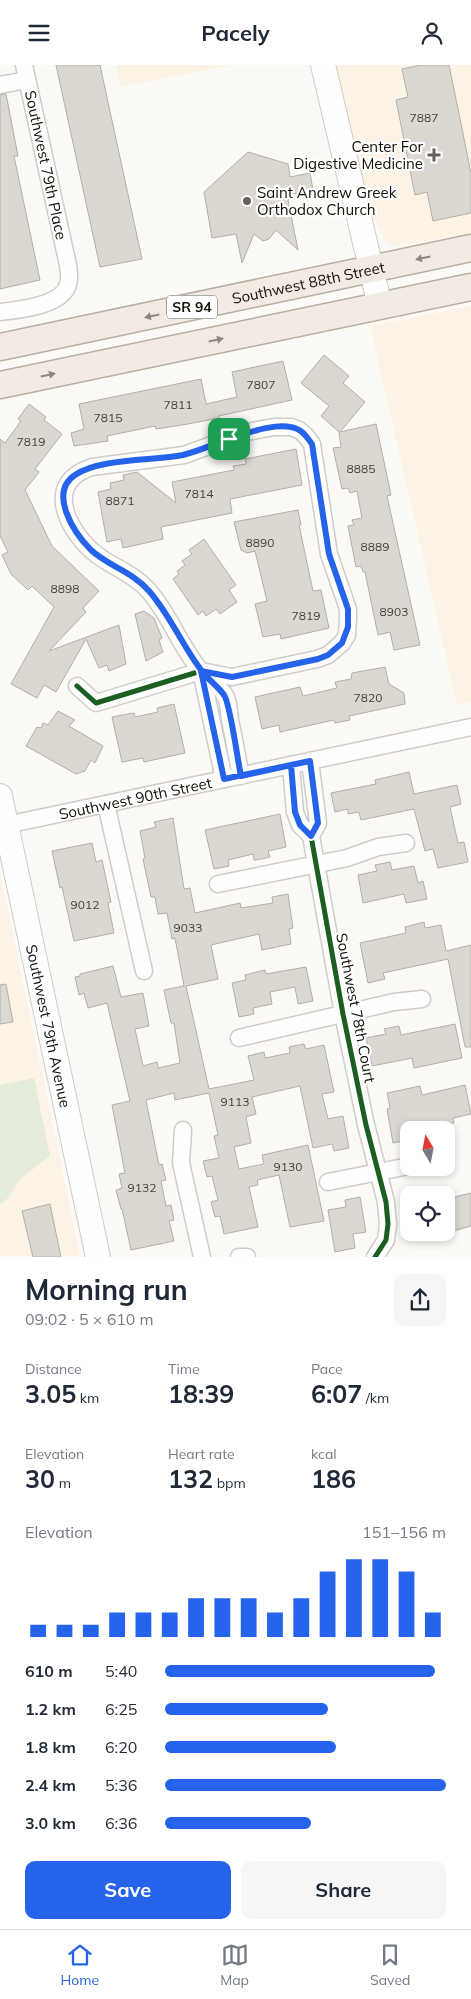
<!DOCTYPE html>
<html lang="en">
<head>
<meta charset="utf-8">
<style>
  :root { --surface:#fff; --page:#f6f6f7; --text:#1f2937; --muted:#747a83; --line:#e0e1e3; --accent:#2563eb }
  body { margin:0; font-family:Mulish,sans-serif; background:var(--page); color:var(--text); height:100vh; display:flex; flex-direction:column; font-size:19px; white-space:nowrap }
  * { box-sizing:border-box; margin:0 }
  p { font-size:16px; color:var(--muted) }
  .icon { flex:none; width:28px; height:28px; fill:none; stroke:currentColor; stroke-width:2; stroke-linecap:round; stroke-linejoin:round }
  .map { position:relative; height:1192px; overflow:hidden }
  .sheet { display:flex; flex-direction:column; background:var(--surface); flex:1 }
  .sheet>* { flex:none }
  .needle { width:32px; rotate:350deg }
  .controls { position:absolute; left:400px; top:1056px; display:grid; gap:10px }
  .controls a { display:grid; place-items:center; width:55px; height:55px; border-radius:10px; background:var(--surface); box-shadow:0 2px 8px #0003; font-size:25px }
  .pin { position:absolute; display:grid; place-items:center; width:42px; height:42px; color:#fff; margin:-21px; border-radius:10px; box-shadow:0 2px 8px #0006 }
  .round { display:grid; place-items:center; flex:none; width:52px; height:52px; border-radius:10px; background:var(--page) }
  .head { display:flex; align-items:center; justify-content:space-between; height:85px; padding:0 25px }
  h1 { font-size:28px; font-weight:700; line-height:38px }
  .figures { display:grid; grid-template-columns:repeat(3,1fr); gap:8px; height:85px; padding:5px 25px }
  .figures div { display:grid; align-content:center }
  .figures b { font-size:25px; font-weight:700 }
  .figures small { font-size:14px; font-weight:400 }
  .figures p { font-size:14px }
  .chart { height:140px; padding:10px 25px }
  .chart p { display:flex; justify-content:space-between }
  .chart svg { width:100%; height:90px; margin-top:5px; stroke:var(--accent); stroke-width:6 }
  .button { display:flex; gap:10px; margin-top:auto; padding:10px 25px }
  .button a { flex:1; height:58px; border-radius:10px; background:var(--accent); color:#fff; font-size:20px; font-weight:700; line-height:58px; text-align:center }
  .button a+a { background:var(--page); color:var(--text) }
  ul { padding:0 25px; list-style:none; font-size:16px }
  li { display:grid; grid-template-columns:80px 60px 1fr; align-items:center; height:38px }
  li i { height:12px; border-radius:6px; background:var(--accent) }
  header { display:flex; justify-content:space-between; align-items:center; height:65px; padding:0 25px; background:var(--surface); font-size:22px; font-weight:700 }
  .dock { display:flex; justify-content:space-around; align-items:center; height:70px; border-top:1px solid var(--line); background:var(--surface); font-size:14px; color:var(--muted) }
  .dock a { display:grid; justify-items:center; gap:2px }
  .dock .selected { color:var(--accent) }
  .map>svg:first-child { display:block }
  .built { fill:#fdf3e4 }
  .green { fill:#e4ebda }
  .building { fill:#dbd7d1; stroke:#b2afa9 }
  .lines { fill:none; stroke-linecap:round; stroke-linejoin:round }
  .street-casing { stroke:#d0ccc7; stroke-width:19 }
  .secondary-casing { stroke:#d0ccc7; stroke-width:26 }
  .primary-casing { stroke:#b9aea0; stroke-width:29 }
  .street { stroke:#fffefe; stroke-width:16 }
  .secondary { stroke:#fffefe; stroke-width:24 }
  .primary { stroke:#f1ebe4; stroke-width:26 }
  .cycleway-casing { stroke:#fff; stroke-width:8 }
  .cycleway { stroke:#1b5e20; stroke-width:5 }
  .oneway { fill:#8e8881 }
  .route-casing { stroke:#fff; stroke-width:10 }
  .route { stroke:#2563eb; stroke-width:6 }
  .poi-dot { fill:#65615b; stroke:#fff; stroke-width:2 }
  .labels { text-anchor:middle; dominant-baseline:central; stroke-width:4.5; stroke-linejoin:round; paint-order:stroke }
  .number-label { font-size:12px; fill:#46413a }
  .shield { fill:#fff; stroke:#5a5751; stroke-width:1 }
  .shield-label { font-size:14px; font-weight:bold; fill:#140f07 }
  .poi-label { font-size:15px; fill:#140f07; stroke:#fff; text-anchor:end }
  .street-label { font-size:15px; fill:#140f07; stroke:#fff }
</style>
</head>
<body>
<header><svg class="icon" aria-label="menu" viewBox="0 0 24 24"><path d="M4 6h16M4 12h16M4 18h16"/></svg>Pacely<svg class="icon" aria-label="person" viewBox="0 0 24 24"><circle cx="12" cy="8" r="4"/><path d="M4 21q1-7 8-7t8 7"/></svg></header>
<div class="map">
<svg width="471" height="1192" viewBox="0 0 471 1192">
  <rect width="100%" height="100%" fill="#fcfaf7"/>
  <path class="built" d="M116,0H231L121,22Z
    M333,0H471V168L396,181L387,179L367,142Z
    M471,241V637L457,640L370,261Z
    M0,807L80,1191H0Z"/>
  <path class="green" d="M34,1013L50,1091L20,1114L8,1133L0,1139V1020Z"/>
  <path class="building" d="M56,0H100L142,194L100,202Z
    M421,0H449L471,108V148L433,156L427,127L415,130L396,35L408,32L402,4Z
    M6,29L18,91H14L40,215L0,224V30Z
    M248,87L288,99L290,112L310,108L313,125L287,130L298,185L276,165L269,174L263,176L254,169L242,198L236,169L212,173L204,127Z
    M324,290L349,311L343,318L365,337L340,367L376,359L391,430L387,431L420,580L394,585L390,567L378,570L365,507H363L361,501L356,502L348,461L354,460L352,455L362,453L357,426L350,428L348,423L342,424L333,383L341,382L339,367L321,351L329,341L301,318Z
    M283,296L292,335L219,351V353L188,359L156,364L155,361L107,371L108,376L74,381L71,368L84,364L79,339L201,314L206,339L237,332L232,307Z
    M29,339L46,352L44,355L62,369L35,404L39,407L25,425L52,481L99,526L83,543L86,547L49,586L119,560L126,599L109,606L107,600L99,603L86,574L56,627L44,620L37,633L11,619L54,542L32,521L28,525L11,509L2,490L8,487L0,471V374L5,378L21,356L18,354Z
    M296,384L302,420L230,434L232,448L161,462L163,474L123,483L121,474L107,477L98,427L111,424L110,418L124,415L123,410L137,407L176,438L172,417L234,405L233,401L246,399L245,394Z
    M298,445L301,460H299L313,526L321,525L329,563L281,574L280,569L263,572L255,539L267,536L255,486L247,488L241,485L234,457Z
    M204,474L236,520L229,525L237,537L220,549L216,544L206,551L203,546L198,550L173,514L179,509L177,506L185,500L182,496L192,489L189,485Z
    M144,546L154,553L162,573L159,575L163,587L146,596L135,549Z
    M385,602L389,619L404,628L405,639L349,651L350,655L335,658L334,655L280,667L279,660L262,664L255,632L300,622L303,631L337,623L335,617L351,614L352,608Z
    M174,639L185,688L144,697L143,693L122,697L112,652L134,648L135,652L158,647L157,643Z
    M58,646L75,655L69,661L103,681L95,698L91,695L85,706L76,709L26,681L37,662L41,663L43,658L48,660Z
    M409,707L414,729L457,720L461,739L450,742L458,778L464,777L468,797L438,803L433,784L425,786L414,744L361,755L359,747L348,749V744L335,747L331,728L376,719L375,715Z
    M280,749L286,782L268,786L270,792L262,794L254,795L253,789L228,795L229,801L214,804L205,765Z
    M173,753L184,824L190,823L195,848L240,838L241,843L273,838L272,832L288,829L293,863L289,864L291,879L262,885L259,869L211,880L218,914L186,921L209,1024L254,1015L248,991L264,987L265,993L290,988L289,982L304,979L306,984L324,980L334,1027L322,1029L328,1054L343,1051L349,1083L334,1086L332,1079L313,1083L300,1021L252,1032L256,1049L246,1052L251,1078L234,1082L239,1104L264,1099L262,1090L308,1080L324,1156L290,1162L279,1110L257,1115L258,1120L249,1122L258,1162L224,1169L220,1151L215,1152L211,1137L218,1135L212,1111L207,1112L203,1096L219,1093L214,1071L218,1070L209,1028L175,1035L174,1028L146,1035L159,1100L162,1099L166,1115L161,1116L166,1141L171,1140L174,1155L169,1156L174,1176L131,1185L122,1144H121L116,1125L122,1123L119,1109L125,1108L112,1040L130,1036L107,938L88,943L84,928L79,930L75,912L80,911V909L113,901L121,932L143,928L149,961L135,964L143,1001L157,997L158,1003L180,998L174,958H171L164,925L184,921L175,873L172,874L167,848L158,849L155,832H151L143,794L145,793L140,766L156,762L154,757Z
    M92,778L96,797L102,795L111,837L108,838L114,868L74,876L62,822L60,823L52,786Z
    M390,797L392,805L414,801L418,818L423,816L427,834L406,838L404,829L363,838L358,810L377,806L375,800Z
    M424,857L425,863L441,860L446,886L471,880V982H465L448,894L383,908L385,914L368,918L360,878L406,868L405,862Z
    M306,902L313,936L298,939L295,922L270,927L272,939L253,943L254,949L239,952L232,918L246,915L245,910L265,905L266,909Z
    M6,919L13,957L0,959V920Z
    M455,959L462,993L414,1003L412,993L372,1001L366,973L386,969L384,964L399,961L401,970Z
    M465,1020L471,1049L453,1053L454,1058L426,1063V1065H406L408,1075L393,1078L387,1044L390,1043L387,1028L420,1021L422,1030Z
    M471,1128V1161L446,1168V1134Z
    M360,1132L366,1167L353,1169L355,1183L335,1187L328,1145L346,1142L345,1135Z
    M50,1139L61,1192H33L22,1146Z"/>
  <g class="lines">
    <g class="street-casing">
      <g id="street">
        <path d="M0,20L27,15"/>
        <path d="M0,247C19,245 61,241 68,220C70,214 69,206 68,200L24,0"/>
        <path d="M201,606L224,714"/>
        <path d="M77,621L96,638L201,606L232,612L317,594L328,590L342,578L347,570L348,553V544L329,489L312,379L306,371L299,365L291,362H274L247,367L184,390L92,402C45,417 65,461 92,486C109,501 132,507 148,525C170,549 180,583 202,607C209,615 222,623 226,632C229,639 229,648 230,655C234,673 237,692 241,711"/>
        <path d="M310,696L318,758L311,771"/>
        <path d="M291,700L295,747L300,760L311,771L343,949L366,1060L386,1137L388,1159L386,1175L375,1192"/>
        <path d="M106,739L144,906"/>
        <path id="s1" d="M6,760L471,662"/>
        <path d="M218,819L347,793L378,782L406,778"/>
        <path d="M239,973L394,937L422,934"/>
        <path d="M183,1065L181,1098L202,1192"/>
        <path d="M328,1117L409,1101"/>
        <path d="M239,1192H247"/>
      </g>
    </g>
    <g class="secondary-casing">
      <g id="secondary">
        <path d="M323,0L380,241"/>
        <path id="s2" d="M0,731L98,1192"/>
      </g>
    </g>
    <g class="primary-casing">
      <g id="primary">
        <path id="s3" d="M0,282L471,183"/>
        <path d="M0,320L471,222"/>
      </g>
    </g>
    <use href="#street" class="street"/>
    <use href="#secondary" class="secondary"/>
    <use href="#primary" class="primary"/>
    <g class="cycleway-casing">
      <path id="cycleway" d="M77,621L96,638L201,606L232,612L317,594L328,590L342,578L347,570L348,553V544L329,489L312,379L306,371L299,365L291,362H274L247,367L184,390L92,402C45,417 65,461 92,486C109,501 132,507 148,525C170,549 180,583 202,607C209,615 222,623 226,632C229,639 229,648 230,655C234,673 237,692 241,711
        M291,700L295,747L300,760L311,771L343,949L366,1060L386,1137L388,1159L386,1175L375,1192"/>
    </g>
    <use href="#cycleway" class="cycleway"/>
  </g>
  <defs><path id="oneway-solid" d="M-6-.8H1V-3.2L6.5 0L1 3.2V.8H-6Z" transform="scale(1.25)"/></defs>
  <g class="oneway">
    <use href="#oneway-solid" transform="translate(423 193) rotate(168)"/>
    <use href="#oneway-solid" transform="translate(152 251) rotate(168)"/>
    <use href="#oneway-solid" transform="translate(216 275) rotate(-12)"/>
    <use href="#oneway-solid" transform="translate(48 310) rotate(-12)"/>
  </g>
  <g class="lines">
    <g class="route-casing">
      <path id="route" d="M229,374C214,379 199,386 183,390C153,396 100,393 75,410C48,428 74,468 91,485C108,501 133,507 149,526C170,550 182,580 201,605C207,614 218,621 224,630C230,637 238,698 241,711L291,700L295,747L300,760L311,771L318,758L310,696L224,714L201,606L232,612L318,594L328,590L342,578L348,562V544L329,489L312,379C308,374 305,368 299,365C281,355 247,368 229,374"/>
    </g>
    <use href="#route" class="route"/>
  </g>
  <g class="poi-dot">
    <path d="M431.5 82.5h5v5h5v5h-5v5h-5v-5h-5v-5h5z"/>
    <circle cx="247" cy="136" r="5"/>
  </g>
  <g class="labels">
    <g class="number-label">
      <text x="424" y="52">7887</text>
      <text x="261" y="319">7807</text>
      <text x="178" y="339">7811</text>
      <text x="108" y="352">7815</text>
      <text x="31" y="376">7819</text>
      <text x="361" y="403">8885</text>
      <text x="199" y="428">7814</text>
      <text x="120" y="435">8871</text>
      <text x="260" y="477">8890</text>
      <text x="375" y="481">8889</text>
      <text x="65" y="523">8898</text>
      <text x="394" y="546">8903</text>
      <text x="306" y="550">7819</text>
      <text x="368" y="632">7820</text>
      <text x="85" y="839">9012</text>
      <text x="188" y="862">9033</text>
      <text x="235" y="1036">9113</text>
      <text x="288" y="1101">9130</text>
      <text x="142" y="1122">9132</text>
    </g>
    <rect class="shield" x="167" y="230.5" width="50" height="23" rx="4"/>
    <g class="shield-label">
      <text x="192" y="242">SR 94</text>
    </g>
    <g class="poi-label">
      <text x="423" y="81">Center For<tspan x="423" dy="17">Digestive Medicine</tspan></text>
      <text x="257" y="127" text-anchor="start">Saint Andrew Greek<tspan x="257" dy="17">Orthodox Church</tspan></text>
    </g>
    <g class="street-label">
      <text transform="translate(46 100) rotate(78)">Southwest 79th Place</text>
      <text stroke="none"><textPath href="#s3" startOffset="315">Southwest 88th Street</textPath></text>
      <text stroke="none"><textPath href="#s1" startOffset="132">Southwest 90th Street</textPath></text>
      <text transform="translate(356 943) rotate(79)">Southwest 78th Court</text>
      <text stroke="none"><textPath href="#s2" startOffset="235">Southwest 79th Avenue</textPath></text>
    </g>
  </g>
</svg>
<div class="controls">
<a><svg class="needle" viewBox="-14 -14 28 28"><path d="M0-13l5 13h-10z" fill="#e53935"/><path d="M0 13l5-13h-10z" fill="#747a83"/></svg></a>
<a><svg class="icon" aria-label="locate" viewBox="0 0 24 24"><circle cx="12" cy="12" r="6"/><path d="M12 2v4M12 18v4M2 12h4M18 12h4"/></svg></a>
</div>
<div class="pin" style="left:229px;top:374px;background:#1e9e55"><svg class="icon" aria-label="arrive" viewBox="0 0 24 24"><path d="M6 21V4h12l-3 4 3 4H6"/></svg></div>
</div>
<section class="sheet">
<div class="head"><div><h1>Morning run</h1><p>09:02 · 5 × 610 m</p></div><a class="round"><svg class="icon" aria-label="share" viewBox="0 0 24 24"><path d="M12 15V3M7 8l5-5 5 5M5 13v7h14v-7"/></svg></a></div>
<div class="figures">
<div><p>Distance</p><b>3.05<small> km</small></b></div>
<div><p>Time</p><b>18:39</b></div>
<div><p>Pace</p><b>6:07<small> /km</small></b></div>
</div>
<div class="figures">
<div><p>Elevation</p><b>30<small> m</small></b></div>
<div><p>Heart rate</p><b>132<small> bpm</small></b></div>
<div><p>kcal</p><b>186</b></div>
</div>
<div class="chart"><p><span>Elevation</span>151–156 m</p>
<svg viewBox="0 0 160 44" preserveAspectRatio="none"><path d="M5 44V38M15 44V38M25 44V38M35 44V32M45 44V32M55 44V32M65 44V25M75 44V25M85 44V25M95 44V32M105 44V25M115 44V12M125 44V6M135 44V6M145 44V12M155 44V32"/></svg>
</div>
<ul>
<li><b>610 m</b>5:40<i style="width:96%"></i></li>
<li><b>1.2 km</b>6:25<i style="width:58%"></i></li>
<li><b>1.8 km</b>6:20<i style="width:61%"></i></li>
<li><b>2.4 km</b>5:36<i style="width:100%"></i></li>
<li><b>3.0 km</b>6:36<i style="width:52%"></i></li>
</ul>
<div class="button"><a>Save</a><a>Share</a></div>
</section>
<nav class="dock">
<a class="selected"><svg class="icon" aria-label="home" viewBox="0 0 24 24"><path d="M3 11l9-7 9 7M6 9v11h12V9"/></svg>Home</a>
<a><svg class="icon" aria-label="map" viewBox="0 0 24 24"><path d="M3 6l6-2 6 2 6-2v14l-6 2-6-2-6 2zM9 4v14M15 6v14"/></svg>Map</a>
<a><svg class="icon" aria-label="saved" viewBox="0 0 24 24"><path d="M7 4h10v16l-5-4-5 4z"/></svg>Saved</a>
</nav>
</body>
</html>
